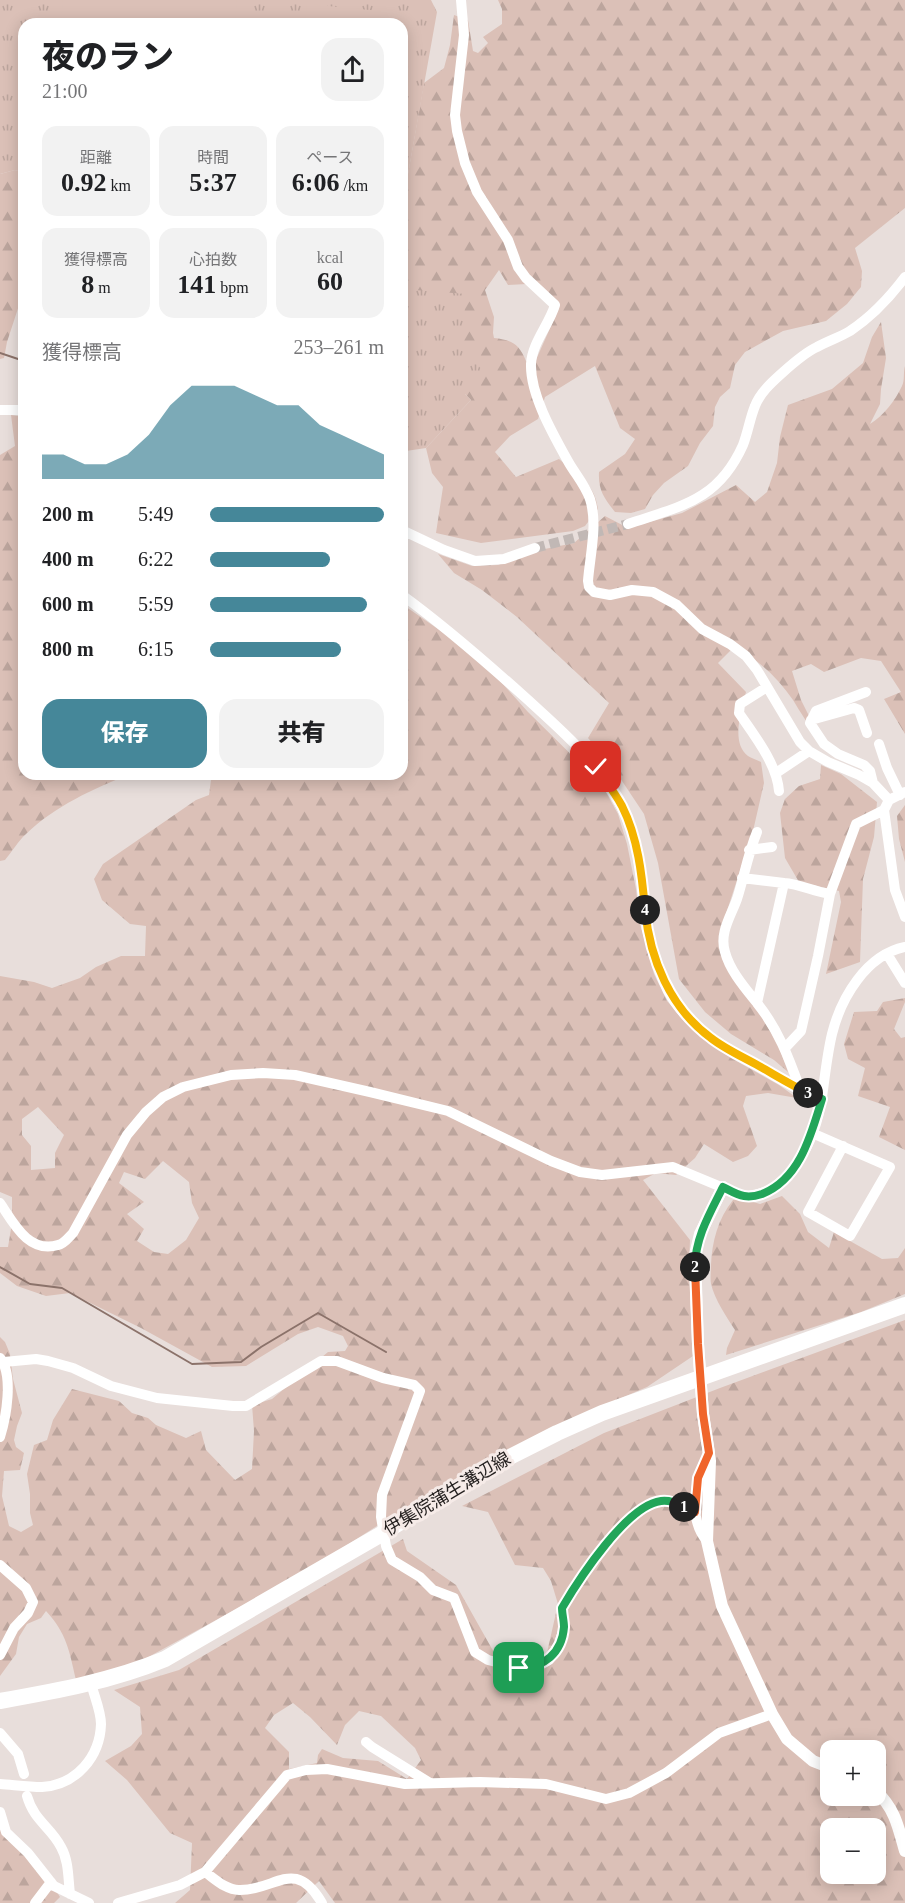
<!DOCTYPE html>
<html lang="ja">
<head>
<meta charset="utf-8">
<style>
  :root { --surface:#fff; --page:#f2f2f2; --text:#202124; --muted:#757577; --accent:#458799 }
  body { margin:0; font-family:"Times New Roman","Noto Sans JP",serif; background:var(--page); color:var(--text); height:100vh; display:flex; flex-direction:column; font-size:22px; white-space:nowrap }
  * { box-sizing:border-box; margin:0 }
  p { font-size:20px; color:var(--muted) }
  .icon { flex:none; width:33px; height:33px; fill:none; stroke:currentColor; stroke-width:2; stroke-linecap:round; stroke-linejoin:round }
  .map { position:relative; flex:1; overflow:hidden }
  .details { position:absolute; left:18px; top:18px; width:390px; height:762px; display:flex; flex-direction:column; background:var(--surface); border-radius:18px; box-shadow:0 3px 15px #0003 }
  .details>* { flex:none }
  .controls { position:absolute; left:820px; top:1740px; display:grid; gap:12px }
  .controls a { display:grid; place-items:center; width:66px; height:66px; border-radius:12px; background:var(--surface); box-shadow:0 3px 15px #0003; font-size:30px }
  .pin { position:absolute; display:grid; place-items:center; width:51px; height:51px; color:#fff; margin:-26px; border-radius:12px; box-shadow:0 3px 9px #0006 }
  .km { position:absolute; width:30px; height:30px; margin:-15px; border-radius:50%; background:#222; color:#fff; font-size:16px; line-height:30px; text-align:center }
  .round { display:grid; place-items:center; flex:none; width:63px; height:63px; border-radius:18px; background:var(--page) }
  .headline { display:flex; align-items:center; justify-content:space-between; height:102px; padding:0 24px }
  h1 { font-size:33px; font-weight:800; line-height:45px }
  .stats { display:grid; grid-template-columns:repeat(3,1fr); gap:9px; height:102px; padding:6px 24px }
  .stats div { display:grid; align-content:center; border-radius:15px; background:var(--page); text-align:center }
  .stats b { font-size:26px; font-weight:800 }
  .stats small { font-size:16px; font-weight:400 }
  .stats p { font-size:16px }
  .chart { height:168px; padding:12px 24px }
  .chart p { display:flex; justify-content:space-between }
  .chart svg { width:100%; height:108px; margin-top:6px; fill:var(--accent); opacity:.7 }
  .primary-button { display:flex; gap:12px; margin-top:auto; padding:12px 24px }
  .primary-button a { flex:1; height:69px; border-radius:18px; background:var(--accent); color:#fff; font-size:24px; font-weight:800; line-height:69px; text-align:center }
  .primary-button a+a { background:var(--page); color:var(--text) }
  ul { padding:0 24px; list-style:none; font-size:20px }
  li { display:grid; grid-template-columns:96px 72px 1fr; align-items:center; height:45px }
  li i { height:15px; border-radius:8px; background:var(--accent) }
  .map>svg:first-child { display:block }
  .forest { fill:url(#forest-firs); fill-rule:evenodd }
  .park { fill:url(#park-tufts) }
  .pitch { fill:#dbc0b7 }
  .lines { fill:none; stroke-linecap:round; stroke-linejoin:round }
  .stream { stroke:#8b726a; stroke-width:2 }
  .minor-tunnel { stroke:#c1b8b5; stroke-width:10; stroke-dasharray:10 5; stroke-linecap:butt }
  .minor { stroke:#fff; stroke-width:10 }
  .tertiary { stroke:#fff; stroke-width:12 }
  .primary { stroke:#fff; stroke-width:16 }
  .split-1-casing { stroke:#fff; stroke-width:12 }
  .split-2-casing { stroke:#fff; stroke-width:12 }
  .split-3-casing { stroke:#fff; stroke-width:12 }
  .split-4-casing { stroke:#fff; stroke-width:12 }
  .split-5-casing { stroke:#fff; stroke-width:12 }
  .split-1 { stroke:#22a559; stroke-width:8 }
  .split-2 { stroke:#f0652b; stroke-width:8 }
  .split-3 { stroke:#22a559; stroke-width:8 }
  .split-4 { stroke:#f5b400; stroke-width:8 }
  .split-5 { stroke:#f5b400; stroke-width:8 }
  .labels { text-anchor:middle; dominant-baseline:central; stroke-width:6; stroke-linejoin:round; paint-order:stroke }
  .street-label { font-size:18px; fill:#231f1e; stroke:#f6ebe8 }
</style>
</head>
<body>
<div class="map">
<svg width="905" height="1903" viewBox="0 0 905 1903">
  <defs>
    <pattern id="forest-firs" width="22" height="20" patternUnits="userSpaceOnUse" patternTransform="scale(1.5)"><rect width="22" height="20" fill="#dbc0b7"/><path d="M5 1l3.5 6h-7zM16 11l3.5 6h-7z" fill="#bca59d"/></pattern>
    <pattern id="park-tufts" width="24" height="20" patternUnits="userSpaceOnUse" patternTransform="scale(1.5)"><rect width="24" height="20" fill="#dbc0b7"/><path d="M3 7l-1-3M5 7V3M7 7l1-3M15 17l-1-3M17 17v-4M19 17l1-3" fill="none" stroke="#bca59d"/></pattern>
  </defs>
  <rect width="100%" height="100%" fill="#e8dedb"/>
  <path class="forest" d="M498,0H905V208L855,248L862,271L861,287L847,304L826,321L783,331L745,352L735,365L730,388L720,397L715,407L713,426L700,443L688,466L664,483L653,495L645,509L631,513L615,512C604,498 598,490 599,472L625,454L635,439L620,428L595,366L545,397L538,419L510,436L495,452L516,477L559,459C578,475 594,482 598,509L585,526L573,531L481,543L436,533L443,487L432,473L426,448L471,400L465,394L461,350L402,289V208L424,83L444,68L450,45L454,15L468,20L473,51L478,53L488,43L483,37L502,24V9ZM499,270L508,285L527,284L559,308L535,362L526,361C519,344 512,340 494,338L493,333L494,317L485,290Z
    M15,170L24,173V290L7,342L4,358L0,359V174Z
    M881,322L886,358L881,389L880,404L870,424C884,415 895,401 902,386C905,380 903,373 905,366V734L884,699L901,692L881,661L861,658L824,672L811,664L792,671L801,700L818,734C807,724 801,713 793,700C778,678 758,659 734,647L718,663L746,692C742,709 730,742 748,756C751,758 757,760 761,762L764,783L753,831L722,926L720,940L779,1047L788,1072L774,1060L731,1034L705,1012L679,979L658,863L644,814L612,766L588,738L609,703L517,617L482,590L454,573L438,554L472,566L498,565L535,551L574,543L605,516L628,528L682,513L736,485L755,502L767,492L777,463L780,437L788,405L832,389L863,363L872,337Z
    M11,415L24,417V774H130C93,789 55,806 26,834C18,841 12,852 5,860L0,861V455L15,446Z
    M402,604L458,643L501,682L528,712L602,785L618,814L627,844L636,889L640,924L654,974L667,1001L701,1037L731,1058L779,1085L797,1098L768,1093L746,1096L743,1106L757,1146L748,1156L733,1162L704,1144L695,1158L676,1175L656,1173L643,1180L690,1240L689,1266L693,1356L647,1387L577,1417L463,1475L391,1517L308,1570L141,1661L76,1680C69,1650 67,1634 46,1611L41,1618L27,1624L19,1637L16,1654L0,1676V1337L5,1342L10,1354L13,1379L22,1413L17,1426L14,1440L16,1447L24,1453L20,1470L4,1471L2,1496L9,1526L21,1532L33,1525L30,1513V1494L27,1474L34,1445L47,1440L53,1420L72,1389L119,1401L132,1413L148,1418L156,1425L186,1438L201,1431L206,1450L235,1480L252,1469L254,1431L252,1405L272,1399L328,1352L345,1351L348,1346L343,1336L318,1327L298,1334L246,1366L212,1367L141,1328L70,1293L46,1296L17,1286L0,1273V1247H8L12,1223V1197L0,1192V976L34,982L52,988L80,978L96,967L121,956H145L146,926L130,924L102,900L94,879L103,864L196,800L209,795L211,780L209,774H402ZM38,1107L64,1135L55,1153V1168L31,1170V1146L22,1135V1119ZM163,1161L189,1182L192,1203L199,1218L186,1240L168,1254L154,1252L137,1241L144,1229L127,1214L144,1202L119,1183L124,1172L145,1179Z
    M821,765L841,774L877,802L874,837L863,879L860,962L826,974L841,902L839,891L799,882L785,858L780,813L785,799L799,786L820,779Z
    M905,805V862L899,839L897,816Z
    M905,998V1002L894,1029L901,1038L905,1037V1150L879,1137L890,1107L858,1096L865,1068L848,1059L844,1044L854,1012L877,1011L883,1002Z
    M782,1196L800,1214L808,1232L829,1248L834,1232L882,1259L898,1258L905,1248V1294L861,1312L726,1355L727,1348L735,1330C726,1316 715,1300 711,1284C710,1278 711,1271 711,1265C712,1241 718,1219 733,1200L743,1199L760,1204Z
    M905,1320V1903H335L319,1881L296,1903H175L190,1890L192,1843L170,1833L127,1780L105,1761L131,1746L142,1734L140,1707L114,1690L179,1670L403,1539L407,1551L456,1585L496,1656L546,1657L558,1604L551,1581L543,1568L515,1565L488,1512L462,1506L604,1433L720,1388ZM293,1703L310,1717L337,1745L345,1725L359,1711L381,1716L415,1748L421,1760L407,1779L378,1761L343,1758L322,1749L318,1755L317,1763L289,1769V1752L265,1728L274,1715ZM831,1750H876V1796H831ZM831,1828H876V1874H831Z
    M0,1820L43,1870L60,1897L54,1903H0Z"/>
  <path class="park" d="M0,0H431L437,12L402,208V24H24V173L15,170L0,174Z
    M402,289L466,294L461,350L486,373L465,394L471,400L426,448L406,451L402,445Z"/>
  <path class="pitch" d="M63,0H237L235,24H61Z
    M307,4L412,14L406,116L402,120V24H305Z"/>
  <g class="lines">
    <path class="stream" d="M0,353L24,361
      M0,1267L30,1284L62,1288L192,1364L241,1362L261,1347L318,1313L386,1352"/>
    <path class="minor-tunnel" d="M535,548L628,524"/>
    <path class="minor" d="M461,0L464,35L455,115L457,131L465,163L477,192L508,240L518,267L526,278L555,305C549,325 532,343 531,364C530,395 554,436 569,463C576,475 585,485 590,499C598,524 590,555 588,581L589,587L594,592L610,595L632,590L653,592L677,605L702,629L730,644L746,656L757,670L800,742L809,751L828,762L859,775L873,783L889,800
      M0,410H24
      M628,524C681,506 718,501 743,445C748,432 750,418 755,406C760,393 771,383 781,374C791,365 804,353 817,347C828,341 840,337 850,331C871,317 890,297 905,277
      M402,537L406,532L444,550L475,561L504,559L535,548
      M402,595C446,627 487,663 527,699C562,731 601,764 622,808C641,845 641,886 647,927C649,941 655,956 660,970C663,977 665,985 668,991C687,1027 724,1047 758,1066C779,1077 800,1089 822,1099
      M767,687L740,704L739,713C754,735 777,764 779,791
      M866,692L816,711L810,723L824,744L838,754L864,765L870,771L873,783
      M811,720L854,708L859,710L867,733
      M879,744L887,768L900,795
      M776,773L809,751
      M905,792L889,800L884,810L895,890L905,917
      M757,832C748,854 744,877 737,899C731,916 719,933 725,952C730,971 745,988 757,1003
      M749,850L772,847
      M742,878L784,883
      M830,894L856,824L884,810
      M887,954L905,983
      M785,1048L801,1031L818,956L830,894C812,891 800,884 784,883L757,1003C778,1029 789,1058 800,1089
      M812,1133L890,1167L850,1236L808,1212L843,1146
      M0,1203C13,1222 28,1254 58,1245C64,1244 69,1237 73,1233L127,1135L146,1112L163,1097L183,1087L231,1075L263,1073L295,1075L370,1092L448,1111L551,1161L580,1172L602,1175L673,1167L743,1196C790,1197 816,1138 822,1097C825,1076 827,1055 832,1034C841,998 866,955 905,947
      M4,1362L36,1359L48,1361L73,1368L111,1386L157,1398L233,1406H246L321,1361H337L383,1378L414,1385L420,1391L382,1495L381,1517L386,1546L392,1560L420,1577L433,1590L454,1598L475,1652L488,1660L519,1668H532L549,1660L559,1644L564,1628L562,1608C579,1579 626,1506 661,1501C673,1499 685,1507 695,1512
      M0,1437C6,1418 14,1375 0,1358
      M707,1541C687,1518 695,1478 709,1453
      M0,1565L26,1588L33,1602L28,1613L14,1628L0,1655
      M0,1733L18,1754L24,1774
      M366,1742L372,1747L430,1783
      M0,1784C14,1785 29,1787 42,1787C76,1785 100,1757 101,1724C101,1711 94,1696 91,1683
      M27,1796C34,1821 51,1827 61,1847C69,1861 68,1878 70,1894
      M0,1812L6,1832L28,1853L54,1886L89,1903
      M205,1872C215,1879 226,1890 239,1890C276,1891 294,1856 322,1903
      M35,1903L51,1882
      M118,1903L180,1885L205,1872L287,1775L306,1770L327,1769L405,1784L480,1782L546,1784L606,1799L629,1793L666,1773L719,1733L772,1714"/>
    <path class="tertiary" d="M723,1187L700,1234L695,1255L698,1344L703,1414L710,1461L707,1541L722,1606L772,1714L787,1739L813,1761L831,1768
      M876,1791C895,1809 898,1826 905,1851"/>
    <path class="primary" d="M0,1701C56,1691 112,1681 165,1659L378,1536L494,1465L557,1433L602,1413L905,1305"/>
  </g>
  <g class="lines">
    <g class="split-1-casing">
      <path id="split-1" d="M519,1668C544,1668 562,1653 564,1627C564,1621 562,1614 562,1608C579,1579 627,1505 661,1501C670,1500 676,1503 684,1507"/>
    </g>
    <g class="split-2-casing">
      <path id="split-2" d="M684,1507L695,1512L698,1478L709,1453L703,1414L698,1344L695,1267"/>
    </g>
    <g class="split-3-casing">
      <path id="split-3" d="M695,1267C695,1238 710,1213 723,1187C729,1190 737,1195 744,1196C750,1197 756,1196 762,1194C800,1179 811,1135 822,1099L808,1093"/>
    </g>
    <g class="split-4-casing">
      <path id="split-4" d="M645,910C650,959 670,1008 711,1038C725,1049 743,1057 759,1066C775,1075 791,1085 808,1093"/>
    </g>
    <g class="split-5-casing">
      <path id="split-5" d="M596,767C605,780 615,793 622,806C638,838 642,875 645,910"/>
    </g>
    <use href="#split-1" class="split-1"/>
    <use href="#split-2" class="split-2"/>
    <use href="#split-3" class="split-3"/>
    <use href="#split-4" class="split-4"/>
    <use href="#split-5" class="split-5"/>
  </g>
  <g class="labels">
    <g class="street-label">
      <text transform="translate(447 1494) rotate(-31)">伊集院蒲生溝辺線</text>
    </g>
  </g>
</svg>
<div class="controls">
<a>+</a>
<a>−</a>
</div>
<div class="pin" style="left:519px;top:1668px;background:#1e9e55"><svg class="icon" aria-label="arrive" viewBox="0 0 24 24"><path d="M6 21V4h12l-3 4 3 4H6"/></svg></div>
<div class="pin" style="left:596px;top:767px;background:#d93025"><svg class="icon" aria-label="check" viewBox="0 0 24 24"><path d="M5 12l5 5 9-10"/></svg></div>
<b class="km" style="left:684px;top:1507px">1</b>
<b class="km" style="left:695px;top:1267px">2</b>
<b class="km" style="left:808px;top:1093px">3</b>
<b class="km" style="left:645px;top:910px">4</b>
<section class="details">
<div class="headline"><div><h1>夜のラン</h1><p>21:00</p></div><a class="round"><svg class="icon" aria-label="share" viewBox="0 0 24 24"><path d="M12 15V3M7 8l5-5 5 5M5 13v7h14v-7"/></svg></a></div>
<div class="stats">
<div><p>距離</p><b>0.92<small> km</small></b></div>
<div><p>時間</p><b>5:37</b></div>
<div><p>ペース</p><b>6:06<small> /km</small></b></div>
</div>
<div class="stats">
<div><p>獲得標高</p><b>8<small> m</small></b></div>
<div><p>心拍数</p><b>141<small> bpm</small></b></div>
<div><p>kcal</p><b>60</b></div>
</div>
<div class="chart"><p><span>獲得標高</span>253–261 m</p>
<svg viewBox="0 0 160 44" preserveAspectRatio="none"><path d="M0 44V34L10 34L20 38L30 38L40 34L50 26L60 14L70 6L80 6L90 6L100 10L110 14L120 14L130 22L140 26L150 30L160 34V44z"/></svg>
</div>
<ul>
<li><b>200 m</b>5:49<i style="width:100%"></i></li>
<li><b>400 m</b>6:22<i style="width:69%"></i></li>
<li><b>600 m</b>5:59<i style="width:90%"></i></li>
<li><b>800 m</b>6:15<i style="width:75%"></i></li>
</ul>
<div class="primary-button"><a>保存</a><a>共有</a></div>
</section>
</div>
</body>
</html>
